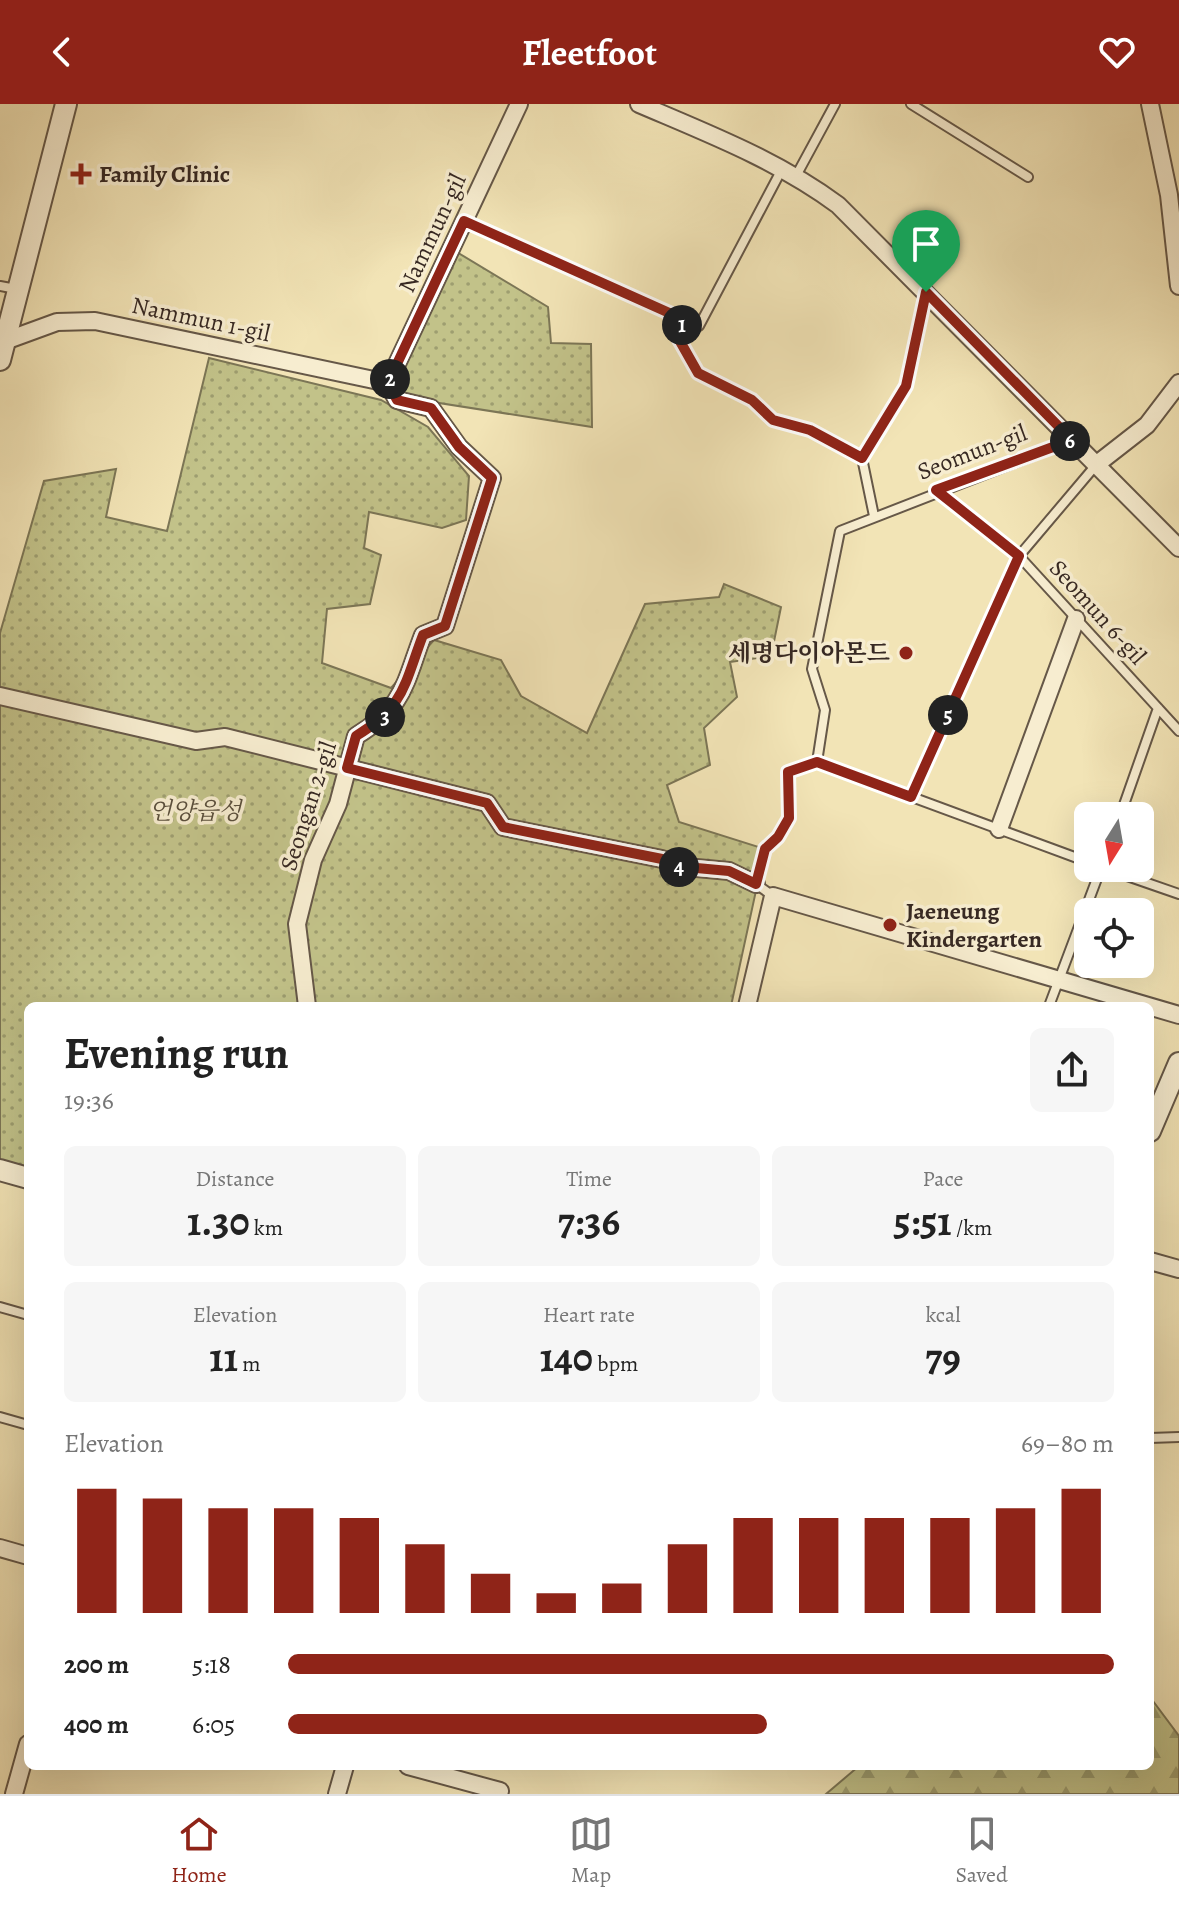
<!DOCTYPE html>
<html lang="en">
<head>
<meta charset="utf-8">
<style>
  :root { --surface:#fff; --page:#f6f6f6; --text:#222; --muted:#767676; --line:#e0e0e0; --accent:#8f2418 }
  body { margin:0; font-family:Alegreya,"Noto Serif KR",serif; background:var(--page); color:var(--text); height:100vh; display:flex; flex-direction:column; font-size:30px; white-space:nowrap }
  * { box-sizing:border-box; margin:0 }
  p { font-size:26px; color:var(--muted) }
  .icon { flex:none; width:44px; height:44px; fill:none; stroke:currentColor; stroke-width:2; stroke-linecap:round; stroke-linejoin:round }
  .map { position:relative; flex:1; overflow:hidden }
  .drawer { position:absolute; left:24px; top:898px; width:1130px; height:768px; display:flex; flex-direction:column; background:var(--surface); border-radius:12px; box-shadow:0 8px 32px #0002 }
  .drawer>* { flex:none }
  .needle { width:52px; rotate:191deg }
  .fabs { position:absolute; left:1074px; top:698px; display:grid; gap:16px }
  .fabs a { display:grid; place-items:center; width:80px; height:80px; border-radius:12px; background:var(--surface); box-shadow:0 8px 32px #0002; font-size:40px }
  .pin { position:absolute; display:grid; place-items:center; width:68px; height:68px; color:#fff; margin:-82px -34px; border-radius:50% 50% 50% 0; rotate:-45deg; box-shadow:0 0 8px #0007 }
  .pin .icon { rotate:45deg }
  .km { position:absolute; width:40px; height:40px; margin:-20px; border-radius:50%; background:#222; color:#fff; font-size:22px; line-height:40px; text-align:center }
  .round { display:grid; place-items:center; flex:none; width:84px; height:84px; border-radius:12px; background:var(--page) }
  .headline { display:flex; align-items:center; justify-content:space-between; height:136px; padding:0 40px }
  h1 { font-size:44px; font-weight:600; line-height:60px }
  .stats { display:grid; grid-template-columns:repeat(3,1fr); gap:12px; height:136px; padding:8px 40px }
  .stats div { display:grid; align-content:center; border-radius:12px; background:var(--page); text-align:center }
  .stats b { font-size:40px; font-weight:600 }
  .stats small { font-size:22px; font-weight:400 }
  .stats p { font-size:22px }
  .chart { height:224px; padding:16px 40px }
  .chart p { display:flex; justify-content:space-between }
  .chart svg { width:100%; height:144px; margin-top:8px; stroke:var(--accent); stroke-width:6 }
  ul { padding:0 40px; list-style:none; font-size:26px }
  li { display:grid; grid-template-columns:128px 96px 1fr; align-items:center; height:60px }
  li i { height:20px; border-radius:10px; background:var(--accent) }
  header { display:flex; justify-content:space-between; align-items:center; height:104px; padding:0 40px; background:var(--accent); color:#fff; font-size:36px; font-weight:600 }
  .tabs { display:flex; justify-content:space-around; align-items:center; height:112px; border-top:2px solid var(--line); background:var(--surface); font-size:22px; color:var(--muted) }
  .tabs a { display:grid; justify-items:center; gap:4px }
  .tabs .selected { color:var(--accent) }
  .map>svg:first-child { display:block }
  .forest { fill:url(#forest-firs); stroke:#7c7656; stroke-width:2 }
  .park { fill:url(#park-dots); stroke:#7c7656; stroke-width:2 }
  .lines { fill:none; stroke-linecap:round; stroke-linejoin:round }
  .service-casing { stroke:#665848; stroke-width:12 }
  .minor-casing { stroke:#665848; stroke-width:20 }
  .tertiary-casing { stroke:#665848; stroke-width:24 }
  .service { stroke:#f7edd0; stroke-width:8 }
  .minor { stroke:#f7edd0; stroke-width:16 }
  .tertiary { stroke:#f7edd0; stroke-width:20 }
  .route-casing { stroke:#fff; stroke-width:16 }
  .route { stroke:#8f2418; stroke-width:10 }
  .poi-dot { fill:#8f2418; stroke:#f7edd0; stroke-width:3 }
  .labels { text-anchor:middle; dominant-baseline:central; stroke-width:7; stroke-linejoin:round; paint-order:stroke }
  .poi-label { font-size:24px; font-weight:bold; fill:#372923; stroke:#f7edd0; text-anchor:start }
  .street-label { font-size:24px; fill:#372923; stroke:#f7edd0 }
  .park-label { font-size:24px; font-style:italic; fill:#5a4f3c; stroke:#f7edd0 }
</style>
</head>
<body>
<header><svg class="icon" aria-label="back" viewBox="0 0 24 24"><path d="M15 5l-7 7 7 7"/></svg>Fleetfoot<svg class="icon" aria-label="heart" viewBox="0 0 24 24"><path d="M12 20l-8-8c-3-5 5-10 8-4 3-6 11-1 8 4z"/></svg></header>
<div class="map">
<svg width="1179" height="1690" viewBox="0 0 1179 1690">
  <defs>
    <pattern id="forest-firs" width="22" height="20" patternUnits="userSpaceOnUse" patternTransform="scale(2)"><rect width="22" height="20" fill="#c2c289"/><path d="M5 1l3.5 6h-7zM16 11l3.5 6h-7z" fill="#9e9e70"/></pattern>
    <pattern id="park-dots" width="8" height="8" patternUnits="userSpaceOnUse" patternTransform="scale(2)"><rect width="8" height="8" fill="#c2c289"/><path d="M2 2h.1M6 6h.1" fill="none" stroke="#9e9e70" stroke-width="1.8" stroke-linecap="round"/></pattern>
  </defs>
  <rect width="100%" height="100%" fill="#f2e4b6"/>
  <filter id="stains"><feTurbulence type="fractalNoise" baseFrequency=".0025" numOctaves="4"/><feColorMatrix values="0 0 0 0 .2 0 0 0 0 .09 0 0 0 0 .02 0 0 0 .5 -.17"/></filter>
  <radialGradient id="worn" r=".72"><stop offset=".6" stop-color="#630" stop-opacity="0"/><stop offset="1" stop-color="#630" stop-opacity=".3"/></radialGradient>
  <path class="forest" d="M1150,1593L1179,1632V1690H826L859,1662H1150Z"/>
  <path class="park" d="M455,147L548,203L551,239L591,240L592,323L401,293L395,277Z
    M209,254L381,296L428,323L469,372L466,416L442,424L369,408L364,444L381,451L370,500L327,505L322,559L391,584L434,536L501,556L521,592L587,629L645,500L719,493L724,480L781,503L771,552L730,558L737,593L704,624L710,661L667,681L679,718L765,745L731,902H28V1066L0,1058V529L44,377L116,365L106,413L167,427Z"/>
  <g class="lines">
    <g class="service-casing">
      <path id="service" d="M911,0L1028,73
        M796,72L835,0
        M464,117L699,222L782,65
        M0,182L16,185
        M685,216L677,232L698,269L752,296L773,316L810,326L862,354
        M936,386L1019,452L1179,627
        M874,412L862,354L906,282L926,189
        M817,658L1088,758
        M911,693L1019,452L1096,361
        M1120,712L1158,604
        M1104,764L1179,790
        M773,792L756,780L765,745L778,733L789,714L788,668L817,658L825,606L812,565L840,427L1071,337
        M1049,902L1101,764
        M0,1203L28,1211
        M0,1313L28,1321
        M1150,1334L1179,1333"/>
    </g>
    <g class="minor-casing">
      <path id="minor" d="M639,0C709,30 777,56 838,101L1179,444
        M1150,0L1169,91L1179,182
        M5,237L57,218L95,217L388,279
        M388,279L519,0
        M1097,360L1147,321L1179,279
        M0,592L196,637L225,633L487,699L503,723L662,755L675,762L729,767L756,780
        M999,725L1076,515
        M307,902L297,820L313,756L338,700L356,632C405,602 404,581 423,531L445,522L492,374L459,343L431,304L397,296L388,279
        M747,902L773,792L1179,911
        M1150,1157L1179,1165
        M0,1444L28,1452
        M408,1662L500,1687
        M14,1690L28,1640
        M337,1690L345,1662"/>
    </g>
    <g class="tertiary-casing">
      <path id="tertiary" d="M0,256L66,0
        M1150,1027L1179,959
        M0,1066L28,1074"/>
    </g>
    <use href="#service" class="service"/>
    <use href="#minor" class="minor"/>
    <use href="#tertiary" class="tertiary"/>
  </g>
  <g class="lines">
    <g class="route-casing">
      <path id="route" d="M464,117L685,216L677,232L698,269L752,296L773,316L810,326L862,354L906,282L926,188L1072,336L936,386L1019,452L911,693L817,658L788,668L789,714L778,733L765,745L756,780L729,767L675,762L662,755L503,723L487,699L347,664L356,632C405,602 404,581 423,531L445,522L492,374L459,343L431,304L397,296L388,279Z"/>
    </g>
    <use href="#route" class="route"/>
  </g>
  <g class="poi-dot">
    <path d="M77 58h8v8h8v8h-8v8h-8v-8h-8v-8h8z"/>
    <circle cx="906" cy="549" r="8"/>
    <circle cx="890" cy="821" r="8"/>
  </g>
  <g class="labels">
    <g class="poi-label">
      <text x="99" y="70">Family Clinic</text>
      <text x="890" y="549" text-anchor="end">세명다이아몬드</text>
      <text x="906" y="807">Jaeneung<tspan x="906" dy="28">Kindergarten</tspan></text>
    </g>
    <g class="street-label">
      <text transform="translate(432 129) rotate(-65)">Nammun-gil</text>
      <text transform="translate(201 215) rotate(12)">Nammun 1-gil</text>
      <text transform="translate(972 348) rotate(-21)">Seomun-gil</text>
      <text transform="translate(1098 508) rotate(48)">Seomun 6-gil</text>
      <text transform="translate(308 702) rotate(-72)">Seongan 2-gil</text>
    </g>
    <g class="park-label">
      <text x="195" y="707">언양읍성</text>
    </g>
  </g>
  <rect width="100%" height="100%" filter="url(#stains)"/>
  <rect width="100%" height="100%" fill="url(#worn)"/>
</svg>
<div class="fabs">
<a><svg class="needle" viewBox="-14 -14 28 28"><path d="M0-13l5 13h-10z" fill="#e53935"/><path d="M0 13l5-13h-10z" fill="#767676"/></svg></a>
<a><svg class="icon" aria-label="locate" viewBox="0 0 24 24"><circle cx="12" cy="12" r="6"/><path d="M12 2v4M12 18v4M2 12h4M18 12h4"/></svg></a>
</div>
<div class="pin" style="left:926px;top:188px;background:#1e9e55"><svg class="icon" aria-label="arrive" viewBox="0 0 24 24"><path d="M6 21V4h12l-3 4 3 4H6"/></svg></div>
<b class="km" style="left:682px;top:221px">1</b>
<b class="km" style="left:390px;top:275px">2</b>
<b class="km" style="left:385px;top:613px">3</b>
<b class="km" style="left:679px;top:763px">4</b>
<b class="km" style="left:948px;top:611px">5</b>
<b class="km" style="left:1070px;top:337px">6</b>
<section class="drawer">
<div class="headline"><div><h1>Evening run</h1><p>19:36</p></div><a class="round"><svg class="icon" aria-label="share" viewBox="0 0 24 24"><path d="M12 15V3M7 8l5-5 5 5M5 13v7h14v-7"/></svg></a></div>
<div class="stats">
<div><p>Distance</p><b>1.30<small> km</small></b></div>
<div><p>Time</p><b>7:36</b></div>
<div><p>Pace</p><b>5:51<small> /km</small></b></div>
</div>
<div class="stats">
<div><p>Elevation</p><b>11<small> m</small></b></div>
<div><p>Heart rate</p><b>140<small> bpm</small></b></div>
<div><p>kcal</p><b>79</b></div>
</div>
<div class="chart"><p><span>Elevation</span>69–80 m</p>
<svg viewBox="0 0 160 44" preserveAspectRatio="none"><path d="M5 44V6M15 44V9M25 44V12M35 44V12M45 44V15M55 44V23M65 44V32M75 44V38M85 44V35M95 44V23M105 44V15M115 44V15M125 44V15M135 44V15M145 44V12M155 44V6"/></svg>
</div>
<ul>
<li><b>200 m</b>5:18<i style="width:100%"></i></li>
<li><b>400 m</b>6:05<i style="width:58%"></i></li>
</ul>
</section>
</div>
<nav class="tabs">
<a class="selected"><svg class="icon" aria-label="home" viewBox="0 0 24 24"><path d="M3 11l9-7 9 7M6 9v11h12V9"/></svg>Home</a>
<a><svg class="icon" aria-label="map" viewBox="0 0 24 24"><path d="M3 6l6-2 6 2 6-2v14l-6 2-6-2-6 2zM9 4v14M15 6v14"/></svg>Map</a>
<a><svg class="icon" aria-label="saved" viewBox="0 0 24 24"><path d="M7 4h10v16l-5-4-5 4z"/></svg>Saved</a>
</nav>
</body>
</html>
